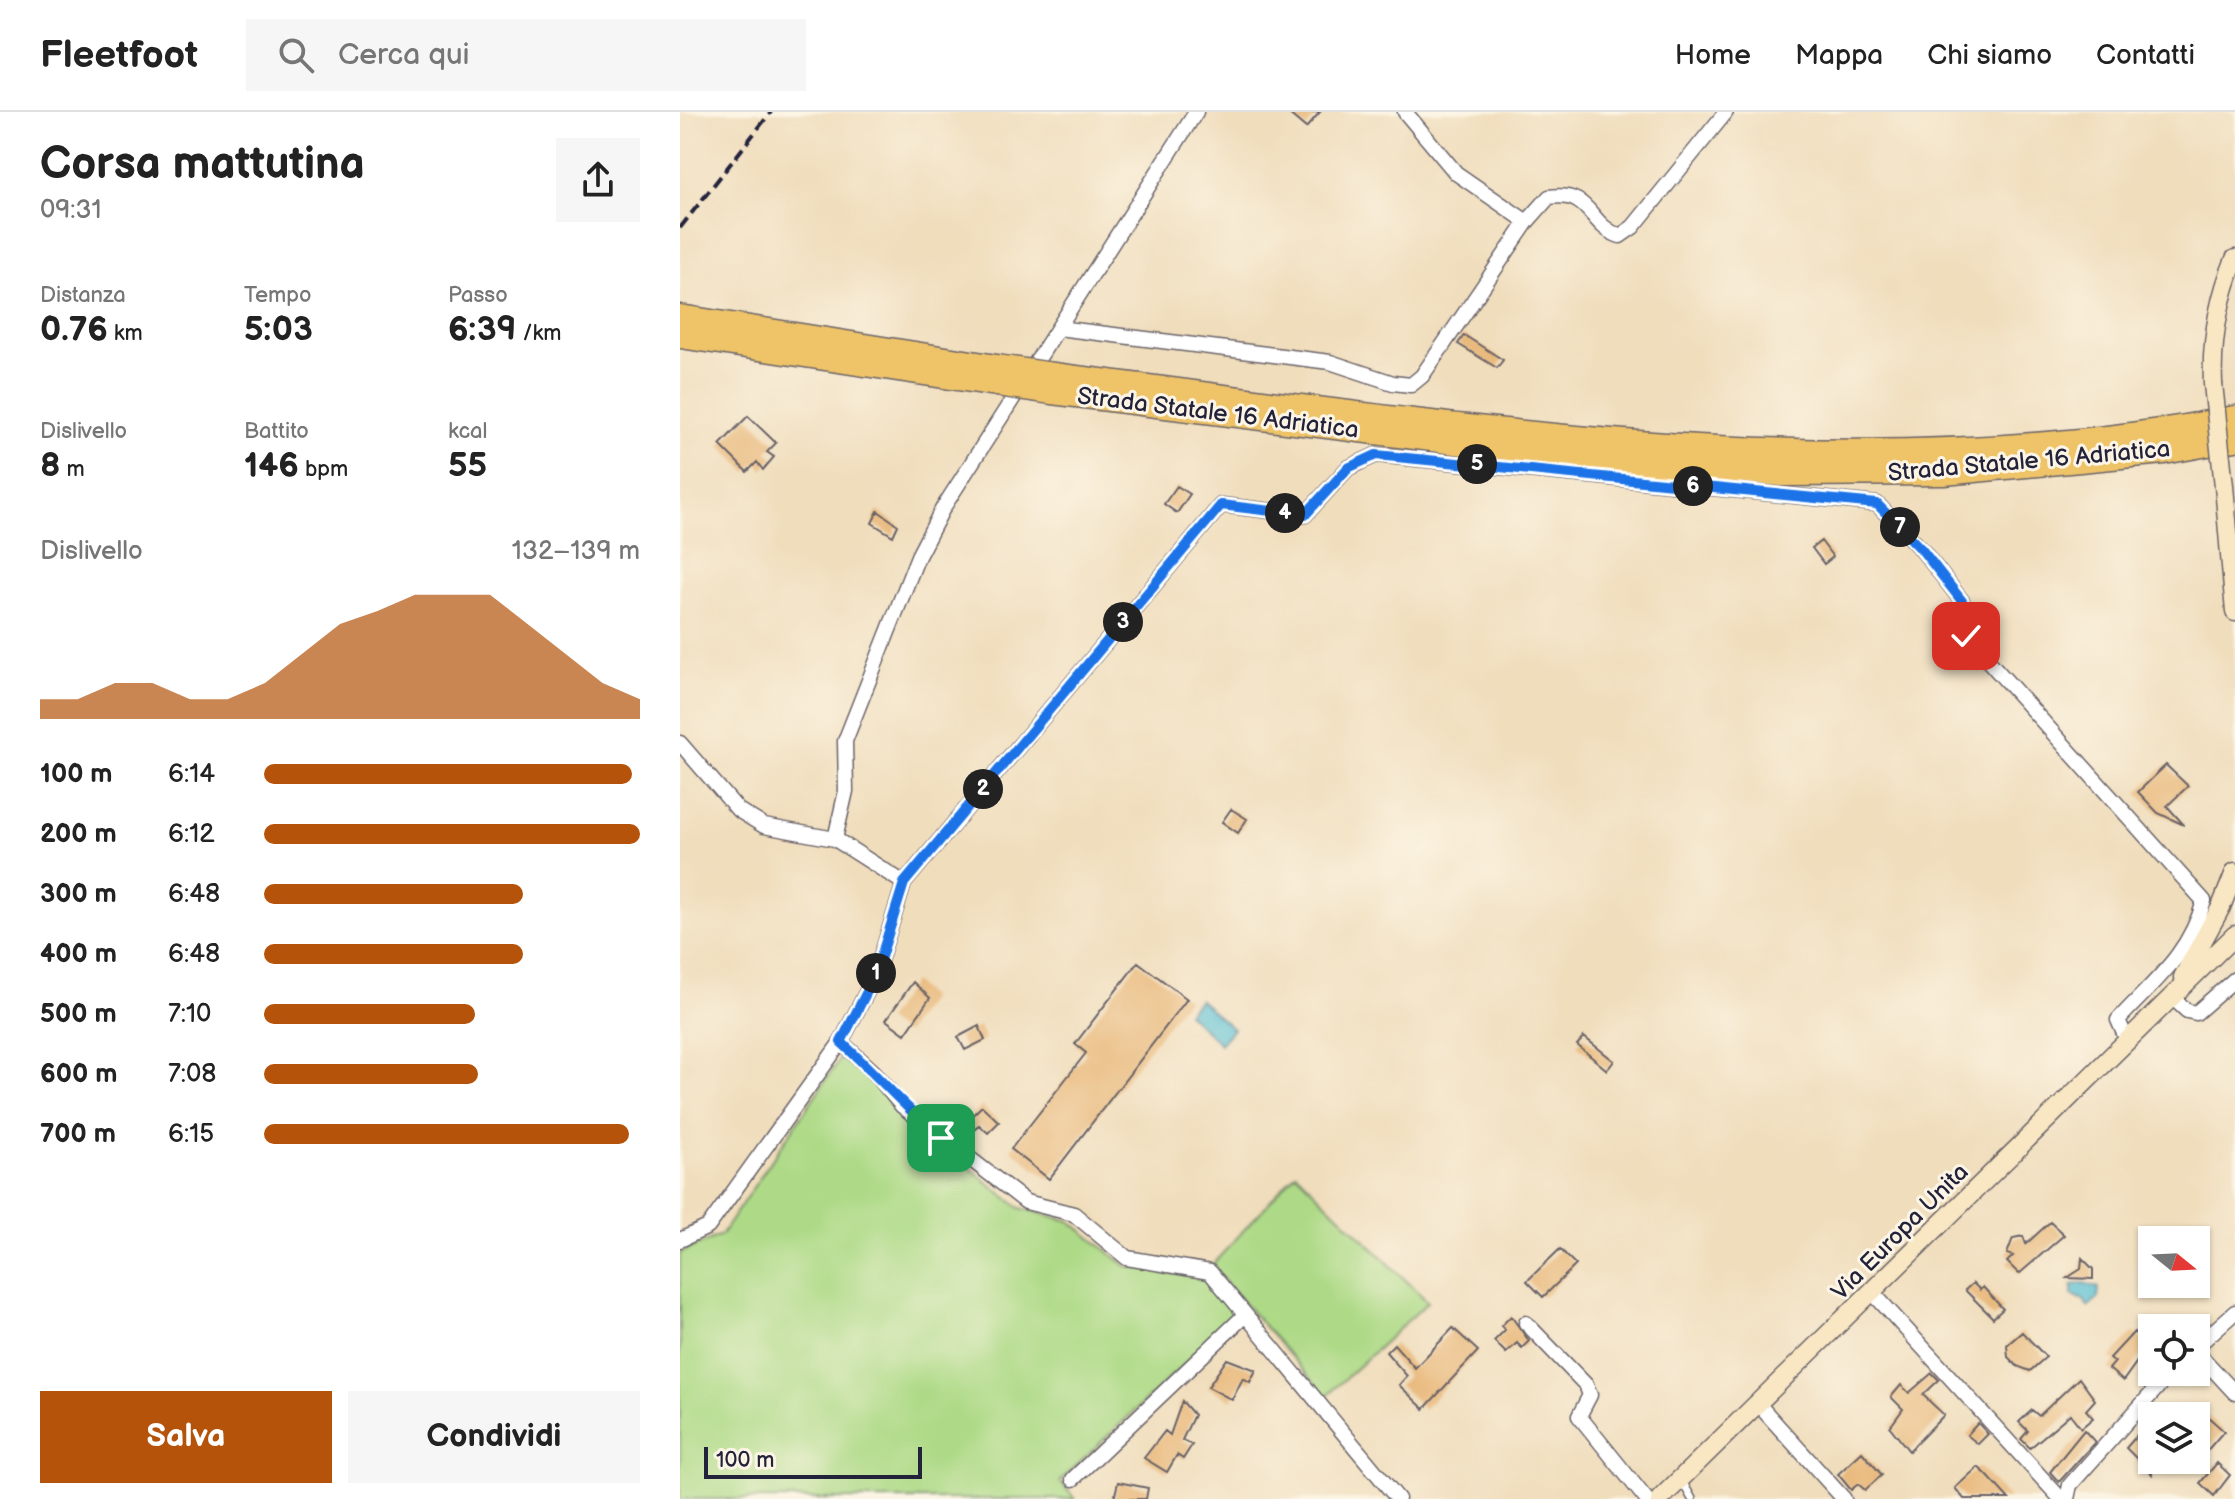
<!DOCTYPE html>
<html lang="it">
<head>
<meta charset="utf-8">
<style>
  :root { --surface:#fff; --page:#f6f6f6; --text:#222; --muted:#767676; --line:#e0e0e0; --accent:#b45309 }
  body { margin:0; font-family:"Balsamiq Sans",sans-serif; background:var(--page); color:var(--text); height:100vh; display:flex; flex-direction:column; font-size:30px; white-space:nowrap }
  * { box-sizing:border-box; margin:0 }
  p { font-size:26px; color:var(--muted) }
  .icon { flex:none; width:44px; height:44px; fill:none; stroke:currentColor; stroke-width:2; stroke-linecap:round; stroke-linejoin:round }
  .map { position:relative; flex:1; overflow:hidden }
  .drawer { display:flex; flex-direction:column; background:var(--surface); width:680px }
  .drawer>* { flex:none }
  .needle { width:52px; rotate:108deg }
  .buttons { position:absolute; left:1458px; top:1114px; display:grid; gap:16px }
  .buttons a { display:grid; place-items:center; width:72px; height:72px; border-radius:0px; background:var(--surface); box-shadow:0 2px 6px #0004; font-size:40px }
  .scale { position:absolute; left:24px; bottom:20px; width:218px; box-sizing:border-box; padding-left:8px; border:4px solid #22223b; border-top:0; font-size:22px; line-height:28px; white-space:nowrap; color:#22223b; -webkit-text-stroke:6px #fcf5e5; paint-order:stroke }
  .pin { position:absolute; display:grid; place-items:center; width:68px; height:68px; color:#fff; margin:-34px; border-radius:16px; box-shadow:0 4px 12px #0006 }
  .km { position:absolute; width:40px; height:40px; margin:-20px; border-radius:50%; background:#222; color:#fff; font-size:22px; line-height:40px; text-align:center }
  .round { display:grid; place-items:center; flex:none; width:84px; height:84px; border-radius:0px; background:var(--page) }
  .headline { display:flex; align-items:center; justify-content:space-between; height:136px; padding:0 40px }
  h1 { font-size:44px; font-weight:600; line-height:60px }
  .stats { display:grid; grid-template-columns:repeat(3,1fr); gap:12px; height:136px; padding:8px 40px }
  .stats div { display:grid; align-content:center }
  .stats b { font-size:34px; font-weight:600 }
  .stats small { font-size:22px; font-weight:400 }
  .stats p { font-size:22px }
  .chart { height:224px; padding:16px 40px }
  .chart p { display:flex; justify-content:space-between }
  .chart svg { width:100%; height:144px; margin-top:8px; fill:var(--accent); opacity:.7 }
  .action { display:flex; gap:16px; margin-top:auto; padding:16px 40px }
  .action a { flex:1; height:92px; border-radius:0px; background:var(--accent); color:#fff; font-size:32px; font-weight:600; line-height:92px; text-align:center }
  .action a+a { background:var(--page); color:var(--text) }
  ul { padding:0 40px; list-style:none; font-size:26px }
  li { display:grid; grid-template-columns:128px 96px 1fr; align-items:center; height:60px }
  li i { height:20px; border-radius:10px; background:var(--accent) }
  header { display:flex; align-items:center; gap:48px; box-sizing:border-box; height:112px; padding:0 40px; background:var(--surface); border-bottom:2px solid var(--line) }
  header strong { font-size:38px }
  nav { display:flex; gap:44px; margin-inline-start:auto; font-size:28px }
  .search { width:560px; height:72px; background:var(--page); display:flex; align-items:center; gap:20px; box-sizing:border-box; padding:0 28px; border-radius:0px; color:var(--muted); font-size:30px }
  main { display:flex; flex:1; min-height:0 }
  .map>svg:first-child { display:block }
  .green { fill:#aeda87; stroke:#687e61; stroke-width:2 }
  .water { fill:#55bdd2; stroke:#3c7086; stroke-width:2 }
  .building { fill:#e9ba7e }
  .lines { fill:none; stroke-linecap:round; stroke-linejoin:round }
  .lane-casing { stroke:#6a6368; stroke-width:10 }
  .street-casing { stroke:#6a6368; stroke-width:17 }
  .secondary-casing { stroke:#6a6368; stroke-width:21 }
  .highway-casing { stroke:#6a6368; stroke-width:27 }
  .lane { stroke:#fff; stroke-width:7 }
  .street { stroke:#fff; stroke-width:14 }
  .secondary { stroke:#f9e7c3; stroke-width:18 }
  .highway { stroke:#efc469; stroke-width:24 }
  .rail { stroke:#22223b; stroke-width:4; stroke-dasharray:12 6; stroke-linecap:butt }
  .secondary-bridge-casing { stroke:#6a6368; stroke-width:21; stroke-linecap:butt }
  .highway-bridge-casing { stroke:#6a6368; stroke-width:27; stroke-linecap:butt }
  .secondary-bridge { stroke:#f9e7c3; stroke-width:18 }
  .highway-bridge { stroke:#efc469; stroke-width:24 }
  .route-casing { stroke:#fff; stroke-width:16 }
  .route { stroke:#1a73e8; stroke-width:10 }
  .labels { text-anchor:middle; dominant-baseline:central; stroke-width:6; stroke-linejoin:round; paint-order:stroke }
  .street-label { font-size:24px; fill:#22223b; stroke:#fcf5e5 }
</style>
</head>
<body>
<header>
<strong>Fleetfoot</strong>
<div class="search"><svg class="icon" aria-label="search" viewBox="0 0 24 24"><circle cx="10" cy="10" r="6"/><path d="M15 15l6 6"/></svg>Cerca qui</div>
<nav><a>Home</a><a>Mappa</a><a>Chi siamo</a><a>Contatti</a></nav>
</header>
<main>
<section class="drawer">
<div class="headline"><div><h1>Corsa mattutina</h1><p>09:31</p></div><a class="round"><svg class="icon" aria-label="share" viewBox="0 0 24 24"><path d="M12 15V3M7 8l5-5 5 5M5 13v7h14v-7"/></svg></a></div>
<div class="stats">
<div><p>Distanza</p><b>0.76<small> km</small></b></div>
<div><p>Tempo</p><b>5:03</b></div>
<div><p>Passo</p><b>6:39<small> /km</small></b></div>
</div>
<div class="stats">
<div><p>Dislivello</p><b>8<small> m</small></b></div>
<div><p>Battito</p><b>146<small> bpm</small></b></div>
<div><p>kcal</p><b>55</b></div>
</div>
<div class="chart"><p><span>Dislivello</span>132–139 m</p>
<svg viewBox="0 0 160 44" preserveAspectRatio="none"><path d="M0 44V38L10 38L20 33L30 33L40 38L50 38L60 33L70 24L80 15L90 11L100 6L110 6L120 6L130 15L140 24L150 33L160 38V44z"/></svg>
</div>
<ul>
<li><b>100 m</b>6:14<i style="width:98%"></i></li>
<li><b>200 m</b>6:12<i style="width:100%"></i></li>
<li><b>300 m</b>6:48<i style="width:69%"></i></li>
<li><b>400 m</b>6:48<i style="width:69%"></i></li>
<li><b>500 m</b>7:10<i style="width:56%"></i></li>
<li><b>600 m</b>7:08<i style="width:57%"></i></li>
<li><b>700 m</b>6:15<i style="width:97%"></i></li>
</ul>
<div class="action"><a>Salva</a><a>Condividi</a></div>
</section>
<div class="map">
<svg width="1555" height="1387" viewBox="0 0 1555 1387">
  <rect width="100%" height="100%" fill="#fcf5e5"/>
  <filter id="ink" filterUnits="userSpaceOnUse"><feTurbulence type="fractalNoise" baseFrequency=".0125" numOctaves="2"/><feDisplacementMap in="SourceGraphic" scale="16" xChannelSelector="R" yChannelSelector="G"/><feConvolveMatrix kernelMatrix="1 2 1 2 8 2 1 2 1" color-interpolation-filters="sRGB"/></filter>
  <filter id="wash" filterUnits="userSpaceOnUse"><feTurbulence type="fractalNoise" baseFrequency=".006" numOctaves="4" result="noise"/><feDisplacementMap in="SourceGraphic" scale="32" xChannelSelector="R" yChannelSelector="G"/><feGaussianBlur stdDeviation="1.8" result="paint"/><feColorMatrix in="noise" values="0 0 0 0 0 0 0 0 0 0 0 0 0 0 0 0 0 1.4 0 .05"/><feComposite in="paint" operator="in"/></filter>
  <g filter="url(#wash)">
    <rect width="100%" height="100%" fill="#f0ddbc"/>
    <path class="green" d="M164,941L216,998L340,1096L390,1109L446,1154L528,1167L557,1202L380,1369L395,1387H0V1141L41,1123Z
      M616,1061L748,1190L646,1284L531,1154Z"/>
    <path class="water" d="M519,887L553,917L540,932L507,901Z
      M1404,1171L1419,1176L1418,1186L1408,1195L1404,1188L1392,1183V1173Z"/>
    <g id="blocks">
      <path class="building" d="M607,0H640L626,16Z
        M784,223L823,248L817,256L778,232Z
        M68,304L96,331L87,340L94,345L83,358L77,350L67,360L40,333Z
        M497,374L510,382L497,401L484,392Z
        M198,399L218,413L213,424L192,411Z
        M1141,429L1153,445L1144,452L1132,436Z
        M1486,653L1508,674L1487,694L1504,713L1478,701L1458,680Z
        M551,697L567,707L558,721L542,710Z
        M458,850L507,887L369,1067L331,1037L406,941L395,932Z
        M233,870L250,886L225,922L206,908Z
        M299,914L305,928L285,938L278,925Z
        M904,925L934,949L927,958L897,933Z
        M302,994L319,1010L308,1021L299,1013L290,1023L281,1014Z
        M1370,1110L1384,1123L1339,1162L1327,1150L1333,1144L1327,1142L1333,1126L1343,1124L1346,1132Z
        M880,1137L896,1153L863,1185L847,1169Z
        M1402,1146L1413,1157V1167L1387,1166L1401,1157Z
        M1293,1171L1300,1178L1303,1175L1323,1197L1313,1206L1285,1178Z
        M831,1204L849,1229L842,1236L837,1231L826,1241L814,1229L825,1218L821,1214Z
        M773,1216L798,1239L744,1297L719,1273L727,1264L706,1240L714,1232L735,1256Z
        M1342,1220L1366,1245L1350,1259L1337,1254L1328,1245L1327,1233Z
        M1454,1220L1468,1234L1443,1269L1429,1257L1435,1250L1430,1246Z
        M547,1247L576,1258L570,1270L563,1266L552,1288L528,1275Z
        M1252,1261L1259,1268L1243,1283L1264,1303L1229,1339L1210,1315L1223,1297L1211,1285L1221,1273L1229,1281Z
        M1399,1266L1415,1288L1406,1298L1413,1306L1401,1316L1390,1302L1350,1336L1341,1327L1348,1319L1339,1310L1352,1298L1359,1304Z
        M502,1289L514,1303L502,1328L512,1333L503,1347L497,1343L487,1360L464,1346L485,1319L490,1323Z
        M1526,1303L1544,1319L1525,1341L1516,1331V1314Z
        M1472,1306V1362L1446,1336Z
        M1298,1311L1308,1322L1298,1332L1287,1323Z
        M1404,1318L1415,1330L1379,1370L1370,1360Z
        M1182,1340L1202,1363L1185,1378L1178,1372L1171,1378L1158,1362Z
        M1537,1351L1550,1363L1534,1384L1520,1371Z
        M1298,1355L1306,1362L1329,1387H1284L1275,1376Z
        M438,1370L468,1376L466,1387H434Z"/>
    </g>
  </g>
  <g filter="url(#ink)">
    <use href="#blocks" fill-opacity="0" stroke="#6a6368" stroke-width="2"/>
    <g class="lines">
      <g class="lane-casing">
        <path id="lane" d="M1002,1369L1012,1387"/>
      </g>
      <g class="street-casing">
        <path id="street" d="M725,0L776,61L847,110
          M378,216L650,250L713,271L731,273L742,264L847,110L869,85C913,79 907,113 940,124L953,115L1046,0
          M0,631L58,698L84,714L155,727
          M224,771L155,727L166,679L165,629L238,444L263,396L516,0
          M1492,885L1507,899L1516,901L1555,867
          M161,930L194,960L222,994L346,1090L394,1102L447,1146L530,1160L718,1387
          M0,1128L28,1115L161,930L195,864L224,771L541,393L625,403L668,356L696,343L1197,392L1242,438L1282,489L1286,524L1524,789C1509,843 1475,868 1438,908L1447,928
          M1193,1181L1381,1387
          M846,1211L906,1273L910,1283L899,1304L966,1387
          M1516,1235L1555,1200
          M1516,1239L1555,1281
          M1078,1292L1164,1387
          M393,1367L565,1203
          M1387,1387L1390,1373L1491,1260"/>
      </g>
      <g class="secondary-casing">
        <path id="secondary" d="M1533,272C1531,227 1538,188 1555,147
          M1544,374L1555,500
          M1503,865L1541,795L1555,760
          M980,1387L1555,823"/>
      </g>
      <g class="highway-casing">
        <path id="highway" d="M0,205L317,255
          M0,224L317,272
          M373,263C763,311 1164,383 1555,306
          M372,280L952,352L1102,362L1264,361L1484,340L1555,327"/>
      </g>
      <use href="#lane" class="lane"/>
      <use href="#street" class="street"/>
      <use href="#secondary" class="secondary"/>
      <use href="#highway" class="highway"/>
      <path class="rail" d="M0,116L91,0"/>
      <g class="secondary-bridge-casing">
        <path id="secondary-bridge" d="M1533,272L1544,374"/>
      </g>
      <g class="highway-bridge-casing">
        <path id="highway-bridge" d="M317,255L373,263
          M317,272L372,280"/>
      </g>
      <use href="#secondary-bridge" class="secondary-bridge"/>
      <use href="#highway-bridge" class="highway-bridge"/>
    </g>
  </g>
  <g class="lines" filter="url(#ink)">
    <g class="route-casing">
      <path id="route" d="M261,1026C225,996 195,961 161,930L195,864L224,771L541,393L625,403L668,356L696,343L1197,392L1242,438L1282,489L1286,524"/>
    </g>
    <use href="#route" class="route"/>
  </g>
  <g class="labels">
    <g class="street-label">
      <text transform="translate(538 301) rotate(7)">Strada Statale 16 Adriatica</text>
      <text transform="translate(1349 349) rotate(-5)">Strada Statale 16 Adriatica</text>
      <text transform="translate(1220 1120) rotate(-45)">Via Europa Unita</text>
    </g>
  </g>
</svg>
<div class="buttons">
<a><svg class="needle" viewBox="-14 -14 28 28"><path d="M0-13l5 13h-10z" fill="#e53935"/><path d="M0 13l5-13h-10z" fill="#767676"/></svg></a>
<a><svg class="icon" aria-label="locate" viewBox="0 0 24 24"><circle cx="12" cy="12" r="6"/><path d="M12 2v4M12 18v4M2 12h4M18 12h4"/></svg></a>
<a><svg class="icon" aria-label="layers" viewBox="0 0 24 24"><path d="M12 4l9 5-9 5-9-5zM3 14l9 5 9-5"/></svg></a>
</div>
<div class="scale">100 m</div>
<div class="pin" style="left:261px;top:1026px;background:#1e9e55"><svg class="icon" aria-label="arrive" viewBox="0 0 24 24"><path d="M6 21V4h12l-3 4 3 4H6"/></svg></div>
<div class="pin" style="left:1286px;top:524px;background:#d93025"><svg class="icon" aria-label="check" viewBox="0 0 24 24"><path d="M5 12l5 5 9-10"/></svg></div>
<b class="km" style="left:196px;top:861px">1</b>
<b class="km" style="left:303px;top:677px">2</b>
<b class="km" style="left:443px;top:510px">3</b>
<b class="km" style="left:605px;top:401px">4</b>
<b class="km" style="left:797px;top:352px">5</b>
<b class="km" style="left:1013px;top:374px">6</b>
<b class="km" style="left:1220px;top:415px">7</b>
</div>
</main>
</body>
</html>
